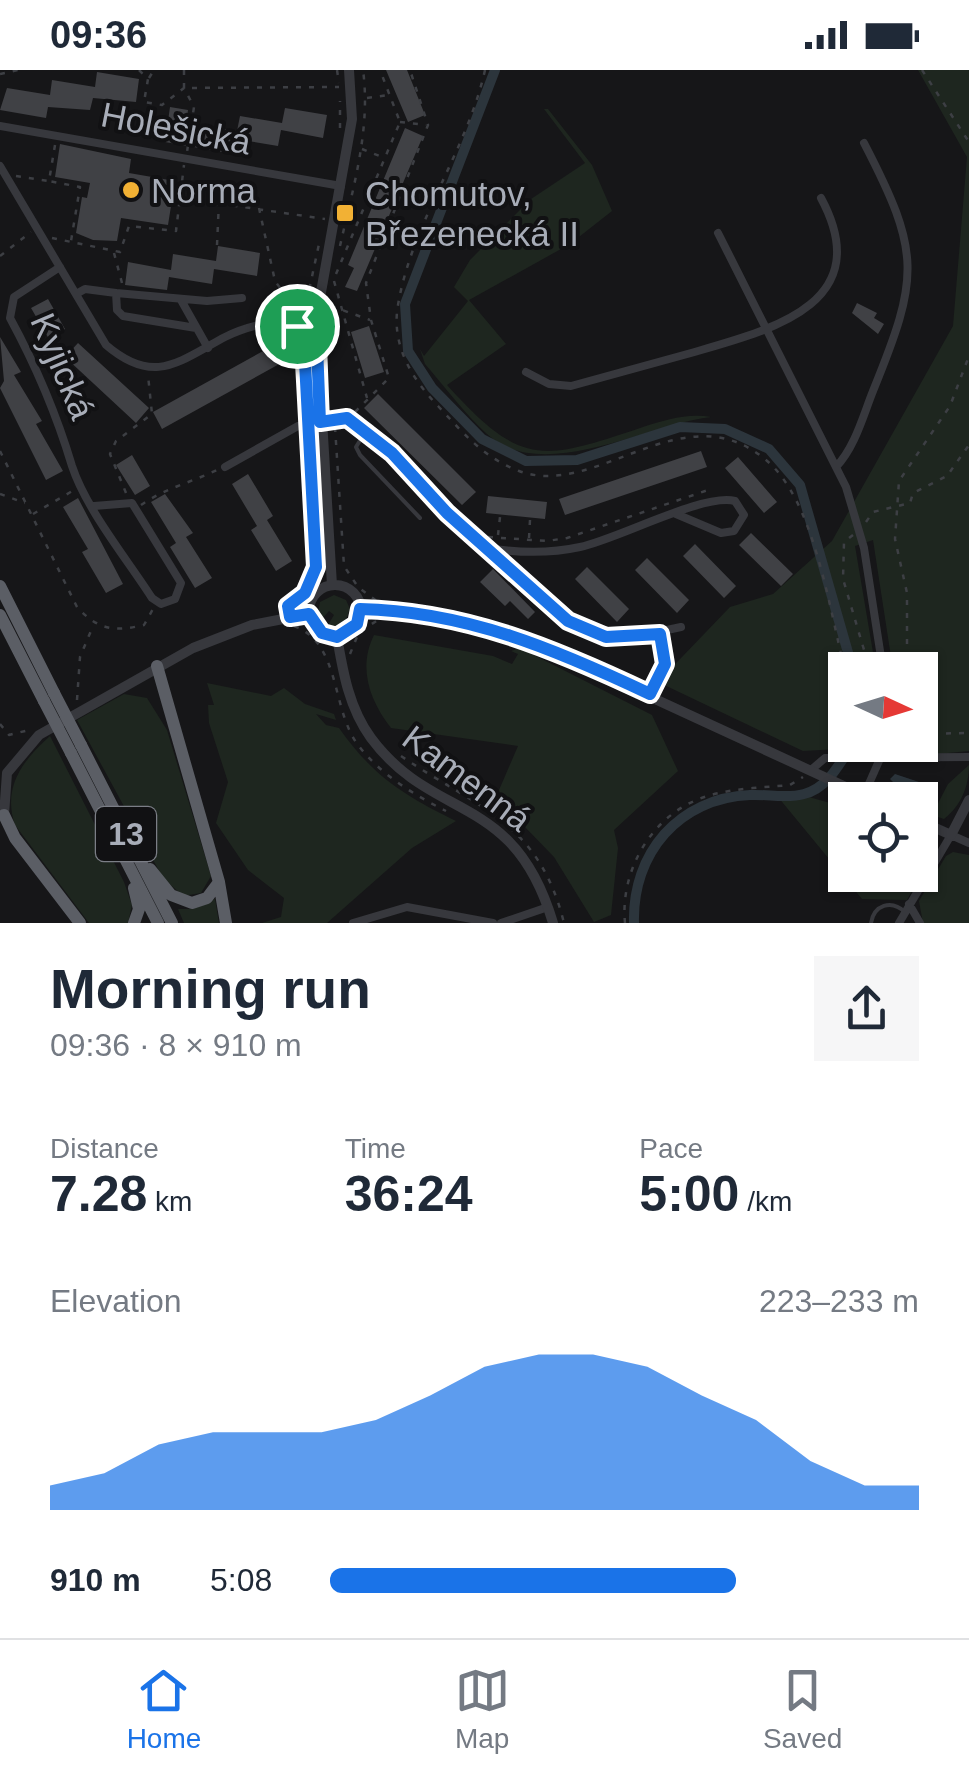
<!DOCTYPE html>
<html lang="en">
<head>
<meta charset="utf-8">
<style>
  :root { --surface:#fff; --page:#f6f6f7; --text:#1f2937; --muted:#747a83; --line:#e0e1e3; --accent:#1a73e8 }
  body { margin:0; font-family:Helvetica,sans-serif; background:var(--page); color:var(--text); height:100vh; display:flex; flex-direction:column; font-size:38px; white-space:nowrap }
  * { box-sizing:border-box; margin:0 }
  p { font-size:32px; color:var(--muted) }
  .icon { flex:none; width:55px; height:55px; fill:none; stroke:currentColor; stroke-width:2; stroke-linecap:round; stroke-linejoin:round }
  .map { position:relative; height:853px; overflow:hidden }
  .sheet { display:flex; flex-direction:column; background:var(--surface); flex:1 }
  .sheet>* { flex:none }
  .needle { width:65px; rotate:94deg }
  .controls { position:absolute; left:828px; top:582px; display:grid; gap:20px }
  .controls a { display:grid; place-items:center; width:110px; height:110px; border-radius:0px; background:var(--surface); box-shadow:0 2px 8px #0004; font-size:50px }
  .pin { position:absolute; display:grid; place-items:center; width:85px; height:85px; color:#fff; margin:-42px; border:5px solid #fff; border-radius:50%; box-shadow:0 2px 10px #0007 }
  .round { display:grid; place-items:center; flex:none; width:105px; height:105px; border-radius:0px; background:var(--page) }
  .summary { display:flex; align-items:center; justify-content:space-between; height:170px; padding:0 50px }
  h1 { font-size:55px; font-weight:700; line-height:75px }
  .stats { display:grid; grid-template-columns:repeat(3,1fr); gap:15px; height:170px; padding:10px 50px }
  .stats div { display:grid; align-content:center }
  .stats b { font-size:50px; font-weight:700 }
  .stats small { font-size:28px; font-weight:400 }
  .stats p { font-size:28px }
  .chart { height:280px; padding:20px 50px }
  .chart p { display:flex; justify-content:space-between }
  .chart svg { width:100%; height:180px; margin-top:10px; fill:var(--accent); opacity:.7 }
  ul { padding:0 50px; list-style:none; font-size:32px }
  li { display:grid; grid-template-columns:160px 120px 1fr; align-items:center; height:75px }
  li i { height:25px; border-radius:12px; background:var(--accent) }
  .status { display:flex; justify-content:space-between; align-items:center; height:70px; padding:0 50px; background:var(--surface); direction:ltr }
  .status svg { height:28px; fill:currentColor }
  .tabs { display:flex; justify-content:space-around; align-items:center; height:140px; border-top:2px solid var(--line); background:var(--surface); font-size:28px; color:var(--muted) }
  .tabs a { display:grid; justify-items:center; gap:5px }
  .tabs .selected { color:var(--accent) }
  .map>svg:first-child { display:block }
  .green { fill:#1e261f }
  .water { fill:#2c353c }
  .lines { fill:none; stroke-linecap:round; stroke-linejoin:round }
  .canal { stroke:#2c353c; stroke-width:10 }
  .building { fill:#404145 }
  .path { stroke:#3d3f44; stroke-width:2.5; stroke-dasharray:5 8; stroke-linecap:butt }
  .service { stroke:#37383d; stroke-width:4 }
  .minor { stroke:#37383d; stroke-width:8 }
  .tertiary { stroke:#37383d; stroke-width:10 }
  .trunk { stroke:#5b5e65; stroke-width:12 }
  .trunk-bridge { stroke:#5b5e65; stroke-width:12 }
  .route-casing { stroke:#fff; stroke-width:20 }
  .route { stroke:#1a73e8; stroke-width:12 }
  .poi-dot { fill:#f2b134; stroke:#111113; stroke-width:4 }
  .labels { text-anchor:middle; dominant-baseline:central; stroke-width:8; stroke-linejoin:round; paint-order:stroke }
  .shield { fill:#111113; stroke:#7b7e86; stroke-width:2.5 }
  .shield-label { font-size:32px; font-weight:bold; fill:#a8adb8 }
  .street-label { font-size:35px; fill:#a8adb8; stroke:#111113 }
  .poi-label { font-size:35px; fill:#a8adb8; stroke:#111113; text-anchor:start }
</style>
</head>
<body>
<div class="status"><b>09:36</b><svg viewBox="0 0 49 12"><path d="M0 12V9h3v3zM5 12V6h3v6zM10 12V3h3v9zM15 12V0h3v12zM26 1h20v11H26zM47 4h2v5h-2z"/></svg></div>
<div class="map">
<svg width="969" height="853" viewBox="0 0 969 853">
  <rect width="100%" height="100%" fill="#161618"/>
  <path class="green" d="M918,0H969V681L937,684L920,657V600H893L873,470L855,476L876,600H845V675L875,677L803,681L658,612L730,537L773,524L832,471L953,256L967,87Z
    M544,39H548L592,95L612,141L570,174L469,230L506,274L447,315C522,398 542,391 643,357C666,350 687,343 711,347C648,354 542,415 487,364C464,343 445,317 425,294L420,279L424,286L468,231L454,217L470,190L531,129L585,93Z
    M334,525L346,530L350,539L344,554L334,557L328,555L334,545L329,541L322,549L318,543L320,532Z
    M374,565L493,586L512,594L518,584L511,581L520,578L652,645L678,701L614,760L618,778L611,845L594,852L554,787L496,727L518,676L391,658C369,630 358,597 374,565Z
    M207,613L271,626L284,618L305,634L334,644L336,650L316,644L326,655L339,658C373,706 403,725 456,751L412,778L327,853H262L281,847L284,828L248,800L216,753L228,712L209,653L208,635H214Z
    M124,624L147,628L167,660L211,806L201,823L183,826L163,808L77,650Z
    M50,666L124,812L132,835L128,853H89L15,755C2,717 23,690 50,666Z
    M969,695C969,716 961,736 944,749L932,745L948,714Z
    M805,726L845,737V805H920V765L927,769L932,783L907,830L862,829L778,727Z
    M953,782L969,785V853H923L919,831L946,786Z
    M215,829L219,853H184L178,839H193Z"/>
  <path class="water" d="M895,704L937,718L922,741L920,730H911L890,709Z"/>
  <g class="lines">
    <path class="canal" d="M495,0L405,234L408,281L432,318L482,369L526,391L577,390L680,357L725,359L769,379L800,415L853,600
      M634,853C632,783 679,728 750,725C768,724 787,729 804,724C828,718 839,694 852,675"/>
  </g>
  <path class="building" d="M386,0H407L425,45L408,52Z
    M97,2L139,9L136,32L93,28L90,40L48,37L46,48L0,40L7,18L50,25L52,10L95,17Z
    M170,37L188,40L186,53L237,61L240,46L282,53L285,38L327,45L323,68L281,60L278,76L236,69L233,84L165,72Z
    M405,58L423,66L357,221L345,217L354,198L348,195Z
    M60,74L131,89L129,103L175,111L168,155L121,148L117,171L93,170L76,163L82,127L87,128L90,113L55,107Z
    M218,176L260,183L257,206L214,199L212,214L169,207L167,220L125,215L128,192L171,200L173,184L216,191Z
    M48,229L65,259L49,269L31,238Z
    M857,233L877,243L874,248L884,254L878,264L852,243Z
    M369,256L384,302L365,308L351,262Z
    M0,267L21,302L14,305L42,351L36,354L63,401L46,410L0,318L4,311Z
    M283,270L292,287L162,359L153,342Z
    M78,273L149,338L136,353L65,287Z
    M378,324L476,422L462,435L364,338Z
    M701,381L707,397L565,445L559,429Z
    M132,385L150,416L135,425L116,395Z
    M738,387L777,432L764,443L725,398Z
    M248,404L273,446L267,450L292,491L276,501L251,460L257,456L232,414Z
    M165,424L193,463L186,467L212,508L195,518L170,477L176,473L151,432Z
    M488,426L547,432L545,449L486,443Z
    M78,428L123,514L106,523L82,482L88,479L63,437Z
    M751,463L793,504L781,516L739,475Z
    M695,474L736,516L724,528L683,486Z
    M647,488L689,530L677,543L635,500Z
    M587,497L629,539L617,552L575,509Z
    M493,499L535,542L528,549L510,531L505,536L480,512Z"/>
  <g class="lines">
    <path class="path" d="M139,0L148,9L144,32L162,35L184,18L194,37L187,82
      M184,0V18L339,17
      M337,0L339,13
      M485,0C467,81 412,152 398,235C391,274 411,308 438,336C463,363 484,388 519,401C597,430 683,320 766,390C815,431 829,539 845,600
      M922,0L969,72
      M0,4L18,0
      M149,8L154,0
      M367,28L388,25
      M400,52L426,55
      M340,58V31
      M55,75L49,111L80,117L71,171
      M362,79L382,87
      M16,106L48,111
      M181,128L325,149
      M259,138L275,211L297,241
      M52,168L120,182L129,156L176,161L184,95
      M217,175L219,131
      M340,176C353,118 371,59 363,0
      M114,183L122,213
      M0,186L31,162
      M336,204L400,52L380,0
      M334,211L367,328
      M331,236L370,250
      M300,241L305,239L319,174
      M302,259L308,346
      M355,342L389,308L371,250L366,213L428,55L410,0
      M359,346L376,359
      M335,357L344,496L358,517L378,532
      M0,381L77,537C98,560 114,562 144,555L153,539
      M126,423L110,384L116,371L152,344L148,305
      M0,424L25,433
      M141,435C165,418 193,412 219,399
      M33,444L74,420
      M866,452L873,442L910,433L913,423L947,406L969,375
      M498,465L500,447
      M853,465L844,472L843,509L870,600
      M488,467L547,471L567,468L711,419
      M529,468L530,450
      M289,540L305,523L316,497L309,364
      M294,556C341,573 331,639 358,675C380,704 414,725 446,741
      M350,584L359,562L378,550
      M907,600V523L895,469L899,411L950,336L969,286
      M77,630L80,587L93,556
      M0,654L9,665L29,660
      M920,664L969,663
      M920,669L927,680
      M833,680L845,663
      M401,686C479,739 539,752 564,853
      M880,722L888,726L885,730
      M920,764L927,768L931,781
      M625,853C620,802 650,748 699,729C727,718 760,718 790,715L803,707"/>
    <path class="service" d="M364,364L356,377L360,385L420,448
      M871,853C874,835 891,829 905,842"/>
    <path class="minor" d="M0,56L341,116
      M0,96L106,275C154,316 178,292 225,267C253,253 286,249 316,250
      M718,163L846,417L864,478L883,600
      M60,197L14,227L10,248C35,294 57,346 72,396C86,439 127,489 152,528L161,534L175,529L181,513L132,433L94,436
      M76,224L85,219L116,223
      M181,230L208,278
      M196,258L123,246L117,240L116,223L207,231L242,228
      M526,302L549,314L571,316C611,305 651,294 691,283C771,260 878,234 821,128
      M225,397L298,356L347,348L393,383L447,443L568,551L599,566L625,569L681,557
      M836,397C855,377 863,346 873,321C920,206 921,183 864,73
      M487,478C519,483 548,484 580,477C618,469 703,423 735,431L744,445L734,461L721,463L676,444
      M650,624L665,594L659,564
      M811,700L825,688L969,687
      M864,725L886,675
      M909,834L920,853
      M353,853L407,837L493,853
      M501,853L548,837
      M899,853L951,765L969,773"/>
    <path class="tertiary" d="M332,515L316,250L352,49L349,0
      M309 541a26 26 0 1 1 52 0a26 26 0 1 1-52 0Z
      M360,539L444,548L516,565L874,730
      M337,567C343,602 349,638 371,668C434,753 514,721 553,853
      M4,745L7,703L39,665L193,578L252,555L309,544
      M920,751L951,765L969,730"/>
    <path class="trunk" d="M0,516L54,623
      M0,545L44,631
      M157,596L219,812L226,853
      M81,675L172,853
      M71,683L158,853
      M4,745L15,768L80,853
      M150,799L171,825L192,833L207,828L219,812
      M134,818L139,839L134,853"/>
    <path class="trunk-bridge" d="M54,623L81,675
      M44,631L71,683"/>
  </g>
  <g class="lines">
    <g class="route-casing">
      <path id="route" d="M298,249L316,250L320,352L347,348L392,383L447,443L568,551L606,567L660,564L665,594L650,624C557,580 466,541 360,539L357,554L337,567L322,563L309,544L290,547L288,536L305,523L316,497L304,274Z"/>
    </g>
    <use href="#route" class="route"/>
  </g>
  <g class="poi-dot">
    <circle cx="131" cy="120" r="10"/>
    <rect x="335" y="133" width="20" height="20" rx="5"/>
  </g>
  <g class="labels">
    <rect class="shield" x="96" y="737" width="60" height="54" rx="8"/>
    <g class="shield-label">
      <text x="126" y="764">13</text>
    </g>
    <g class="street-label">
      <text transform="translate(176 58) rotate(11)">Holešická</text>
      <text transform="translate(63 296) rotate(67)">Kyjická</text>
      <text transform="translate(467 708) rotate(37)">Kamenná</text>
    </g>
    <g class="poi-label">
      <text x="151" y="120">Norma</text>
      <text x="365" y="123">Chomutov,<tspan x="365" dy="40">Březenecká II</tspan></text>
    </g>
  </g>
</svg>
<div class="controls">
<a><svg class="needle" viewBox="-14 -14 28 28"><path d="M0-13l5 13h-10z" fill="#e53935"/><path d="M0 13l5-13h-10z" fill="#747a83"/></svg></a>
<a><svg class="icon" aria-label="locate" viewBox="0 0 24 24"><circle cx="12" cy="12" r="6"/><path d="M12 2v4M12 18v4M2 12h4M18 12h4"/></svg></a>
</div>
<div class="pin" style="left:297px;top:256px;background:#1e9e55"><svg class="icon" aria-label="arrive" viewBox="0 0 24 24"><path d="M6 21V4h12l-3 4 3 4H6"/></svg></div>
</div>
<section class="sheet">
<div class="summary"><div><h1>Morning run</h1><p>09:36 · 8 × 910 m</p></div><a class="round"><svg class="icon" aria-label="share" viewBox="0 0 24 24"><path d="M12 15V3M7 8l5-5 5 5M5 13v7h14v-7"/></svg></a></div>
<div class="stats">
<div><p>Distance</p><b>7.28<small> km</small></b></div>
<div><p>Time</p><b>36:24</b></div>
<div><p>Pace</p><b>5:00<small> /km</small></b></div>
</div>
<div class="chart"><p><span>Elevation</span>223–233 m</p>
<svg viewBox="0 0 160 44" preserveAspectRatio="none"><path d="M0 44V38L10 35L20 28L30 25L40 25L50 25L60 22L70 16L80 9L90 6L100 6L110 9L120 16L130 22L140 32L150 38L160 38V44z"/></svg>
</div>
<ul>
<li><b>910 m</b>5:08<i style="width:69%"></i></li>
</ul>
</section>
<nav class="tabs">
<a class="selected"><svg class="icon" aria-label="home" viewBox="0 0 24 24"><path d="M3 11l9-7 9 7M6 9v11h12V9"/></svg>Home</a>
<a><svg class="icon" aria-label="map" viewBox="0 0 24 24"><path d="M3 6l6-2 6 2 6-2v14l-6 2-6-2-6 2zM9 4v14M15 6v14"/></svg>Map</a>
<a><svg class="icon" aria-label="saved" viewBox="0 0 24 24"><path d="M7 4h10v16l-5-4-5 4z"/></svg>Saved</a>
</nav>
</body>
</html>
